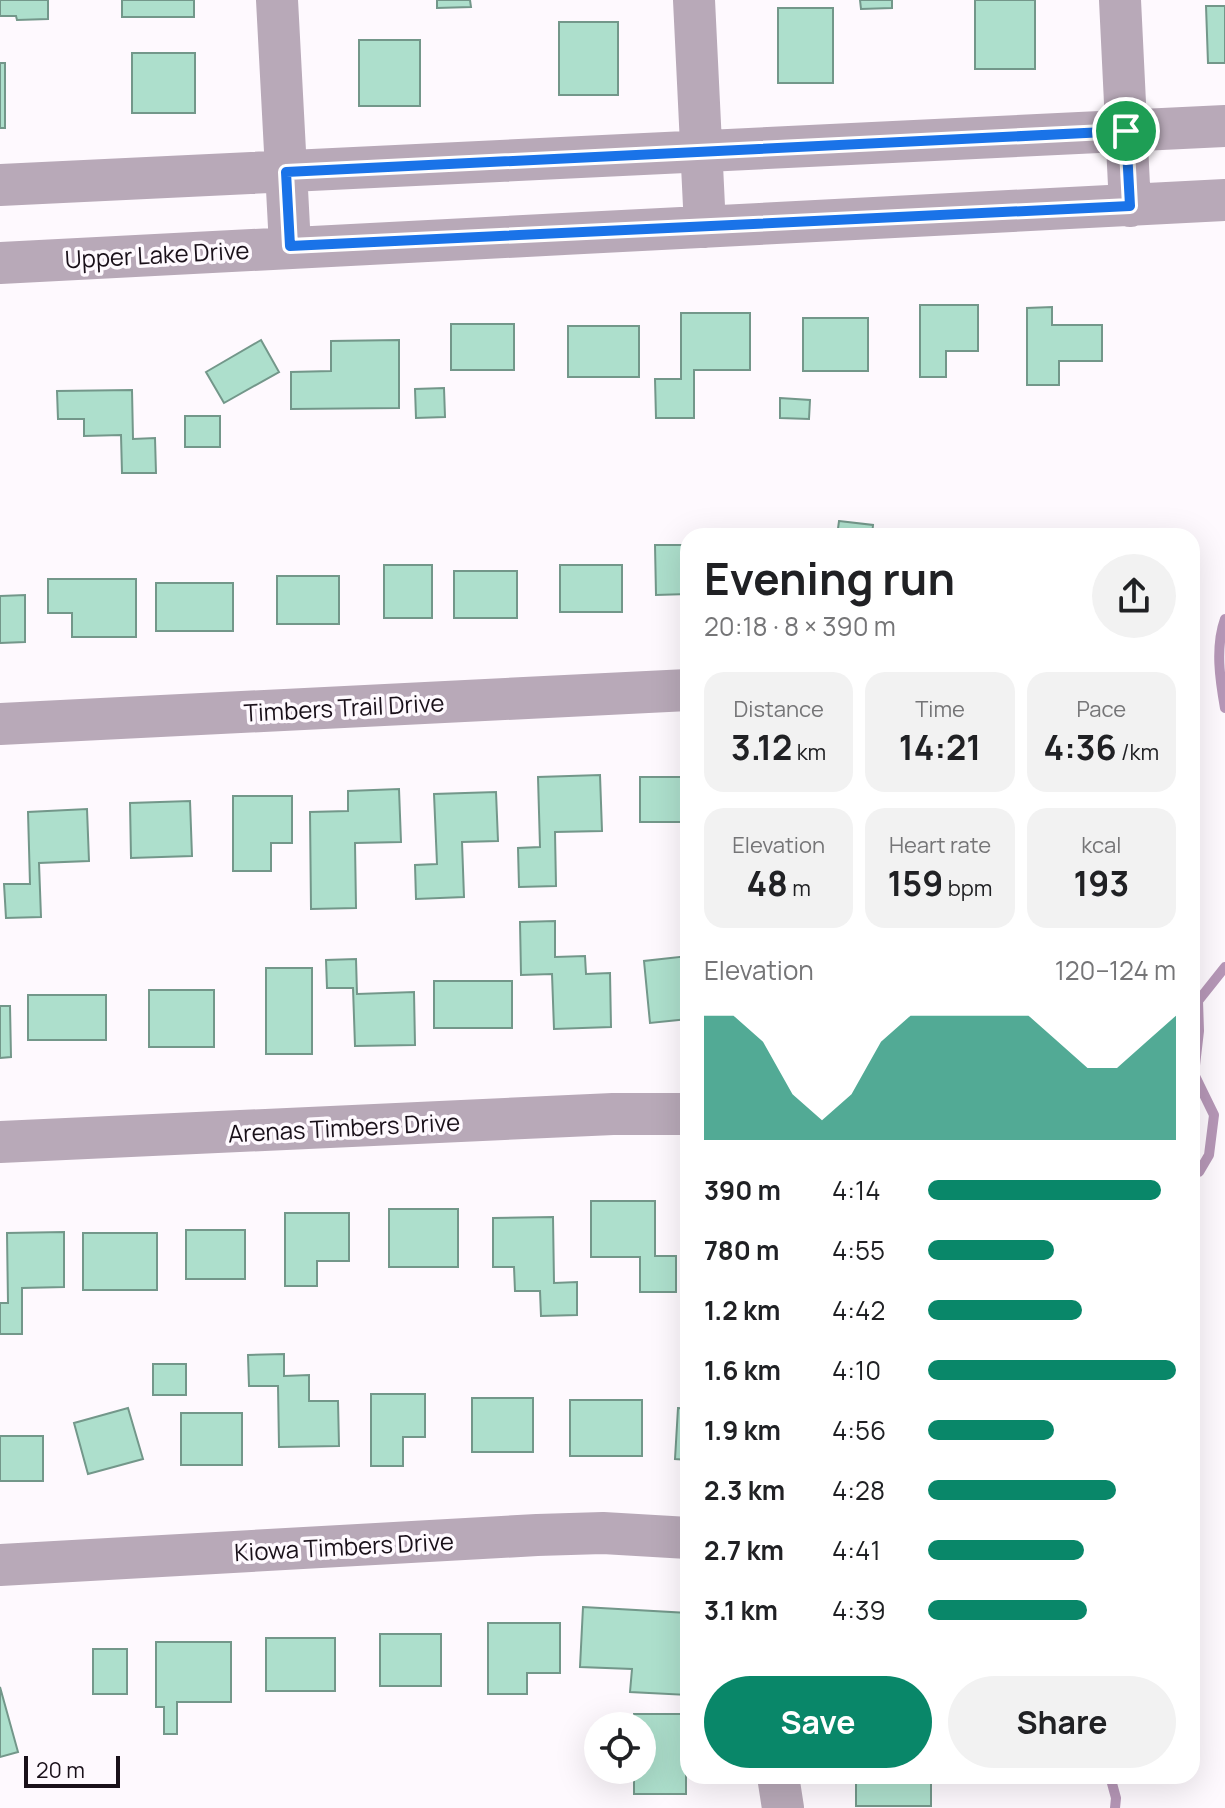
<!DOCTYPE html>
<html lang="en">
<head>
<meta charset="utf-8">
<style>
  :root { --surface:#fff; --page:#f2f2f2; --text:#202124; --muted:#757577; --accent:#098769 }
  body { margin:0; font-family:Manrope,sans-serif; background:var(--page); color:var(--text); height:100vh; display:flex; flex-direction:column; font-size:30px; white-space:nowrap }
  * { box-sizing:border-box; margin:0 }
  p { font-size:26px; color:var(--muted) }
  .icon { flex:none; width:44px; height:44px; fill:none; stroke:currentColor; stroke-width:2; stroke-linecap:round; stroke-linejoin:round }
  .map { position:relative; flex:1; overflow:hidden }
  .side { position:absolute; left:680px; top:528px; width:520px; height:1256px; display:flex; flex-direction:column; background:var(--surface); border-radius:24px; box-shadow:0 8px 32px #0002 }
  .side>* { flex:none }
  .controls { position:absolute; left:584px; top:1712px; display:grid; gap:16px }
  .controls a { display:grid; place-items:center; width:72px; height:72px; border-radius:50%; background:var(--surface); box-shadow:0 8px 32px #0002; font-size:40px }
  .scale { position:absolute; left:24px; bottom:20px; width:96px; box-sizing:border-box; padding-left:8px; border:4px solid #191019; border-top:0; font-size:22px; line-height:28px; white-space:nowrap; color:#191019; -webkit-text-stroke:6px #fef9fe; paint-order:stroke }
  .pin { position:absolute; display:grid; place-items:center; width:68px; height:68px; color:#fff; margin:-34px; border:4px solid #fff; border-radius:50%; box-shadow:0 2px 8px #0007 }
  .round { display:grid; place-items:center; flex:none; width:84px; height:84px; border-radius:42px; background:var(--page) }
  .summary { display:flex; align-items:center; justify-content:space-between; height:136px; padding:0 24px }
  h1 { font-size:44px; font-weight:700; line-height:60px }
  .metrics { display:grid; grid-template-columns:repeat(3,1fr); gap:12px; height:136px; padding:8px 24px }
  .metrics div { display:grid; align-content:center; border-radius:20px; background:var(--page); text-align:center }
  .metrics b { font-size:34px; font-weight:700 }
  .metrics small { font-size:22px; font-weight:400 }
  .metrics p { font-size:22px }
  .chart { height:224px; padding:16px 24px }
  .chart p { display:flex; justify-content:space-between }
  .chart svg { width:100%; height:144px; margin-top:8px; fill:var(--accent); opacity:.7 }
  .primary-button { display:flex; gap:16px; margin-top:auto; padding:16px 24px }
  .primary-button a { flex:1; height:92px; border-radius:48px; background:var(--accent); color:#fff; font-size:32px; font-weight:700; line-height:92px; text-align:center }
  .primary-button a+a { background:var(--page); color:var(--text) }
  ul { padding:0 24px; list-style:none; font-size:26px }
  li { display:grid; grid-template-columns:128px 96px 1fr; align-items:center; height:60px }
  li i { height:20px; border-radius:10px; background:var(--accent) }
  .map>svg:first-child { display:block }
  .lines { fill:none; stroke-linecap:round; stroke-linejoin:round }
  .stream { stroke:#b697b7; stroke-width:10 }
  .building { fill:#addfcc; stroke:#73978a; stroke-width:2 }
  .minor { stroke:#b8a9b8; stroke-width:42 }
  .route-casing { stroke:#fff; stroke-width:16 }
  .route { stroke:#1a73e8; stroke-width:10 }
  .labels { text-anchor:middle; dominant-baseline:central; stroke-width:7; stroke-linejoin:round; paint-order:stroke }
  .street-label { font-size:24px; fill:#191019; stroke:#fef9fe }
</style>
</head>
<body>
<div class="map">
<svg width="1225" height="1808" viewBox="0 0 1225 1808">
  <rect width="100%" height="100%" fill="#fef9fe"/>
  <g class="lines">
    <path class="stream" d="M1225,619C1215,647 1220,680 1225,708
      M1192,1172H1199L1209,1155L1214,1115L1194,1074L1199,1031L1198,1001L1225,967
      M1110,1776L1116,1798L1115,1808"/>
  </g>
  <path class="building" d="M0,0H48V19L17,20L16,16H0Z
    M122,0H194V17H122Z
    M437,0H470L471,7L437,8Z
    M860,0H892V8L861,9Z
    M975,0H1035V69H975Z
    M1206,6H1225V63H1208Z
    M778,8H833V83H778Z
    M559,22H618V95H559Z
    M359,40H420V106H359Z
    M132,53H195V113H132Z
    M0,63H5V128H0Z
    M920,305H978V351H946V377H920Z
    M1052,307V325H1102V361H1059V385H1027V308Z
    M681,313H750V370H694V418H656L655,379H681Z
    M803,318H868V371H803Z
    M451,324H514V370H451Z
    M568,326H639V377H568Z
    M261,340L279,372L224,403L206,372Z
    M399,340V408L291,409V372L331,371V341Z
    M444,388L445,417L416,418L415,389Z
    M132,390L133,439L155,438L156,473H122L121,435L84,436V419H58L57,391Z
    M780,398L810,400L809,419L780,418Z
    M185,416H220V447H185Z
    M839,521L873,525L872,536H837Z
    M755,529V536H720V530Z
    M655,545H688V594L656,595Z
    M384,565H432V618H384Z
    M560,565H622V612H560Z
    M454,571H517V618H454Z
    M277,576H339V624H277Z
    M48,579H136V637H72V613H48Z
    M156,583H233V631H156Z
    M25,595V642L0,643V596Z
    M600,775L602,831L555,832L556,886L519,887L518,848L540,847L538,777Z
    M640,777H688V822H640Z
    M399,789L401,842L355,843L356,908L311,909L310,812L348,811V791Z
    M496,792L498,841L462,842L464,897L416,899L415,865L437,864L434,794Z
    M233,796H292V843H271V871H233Z
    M190,801L192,856L131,858L130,803Z
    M87,809L89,861L39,863L41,917L6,918L4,884H30L28,812Z
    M555,921V957L585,956L586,974L610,973L611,1027L554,1029L552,974L521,975L520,922Z
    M688,956V1019L650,1023L644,961Z
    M356,959L357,994L414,992L415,1045L355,1046L353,988H327L326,960Z
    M266,968H312V1054H266Z
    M434,981H512V1028H434Z
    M149,990H214V1047H149Z
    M28,995H106V1040H28Z
    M0,1006H10L11,1057L0,1058Z
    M591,1201H655V1256H676V1292H640V1257H591Z
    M389,1209H458V1267H389Z
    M285,1213H349V1261H317V1286H285Z
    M553,1217L554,1283L577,1282V1315L541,1316L540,1291H515L514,1267H493V1218Z
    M186,1230H245V1279H186Z
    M64,1232V1287L22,1288V1334H0V1303H8L7,1233Z
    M83,1233H157V1290H83Z
    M284,1354V1376L309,1375V1401H338L339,1446L279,1447L278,1386H249L248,1355Z
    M153,1364H186V1395H153Z
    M371,1394H425V1437H403V1466H371Z
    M472,1398H533V1452H472Z
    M570,1400H642V1456H570Z
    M128,1408L143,1459L88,1474L74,1423Z
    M678,1408L688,1409V1460L675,1459Z
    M181,1413H242V1465H181Z
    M0,1436H43V1481H0Z
    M583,1607L688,1613V1695L630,1692L632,1669L580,1667Z
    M488,1623H560V1673H527V1694H488Z
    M380,1634H441V1686H380Z
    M266,1638H335V1691H266Z
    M156,1642H231V1702H177V1734H164V1707H156Z
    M93,1649H127V1694H93Z
    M0,1687L18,1752L0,1757Z
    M634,1714H686V1794H634V1770H642V1726H634Z
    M856,1776H931V1806H856Z"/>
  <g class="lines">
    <path class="minor" d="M277,0L290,246
      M694,0L705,227
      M1120,0L1130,206
      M0,185L1225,126
      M0,263L1225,200
      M0,724L688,690
      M0,1142L613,1114H688
      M0,1565L537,1535L603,1533L688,1538
      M778,1776L783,1808"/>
  </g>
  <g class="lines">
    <g class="route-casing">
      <path id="route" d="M1126,131L1130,206L290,246L286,172Z"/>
    </g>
    <use href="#route" class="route"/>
  </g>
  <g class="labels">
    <g class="street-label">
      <text transform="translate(157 254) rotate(-3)">Upper Lake Drive</text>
      <text transform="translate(344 707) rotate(-3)">Timbers Trail Drive</text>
      <text transform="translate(344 1127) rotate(-3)">Arenas Timbers Drive</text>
      <text transform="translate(344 1546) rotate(-3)">Kiowa Timbers Drive</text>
    </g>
  </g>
</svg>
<div class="controls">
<a><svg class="icon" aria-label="locate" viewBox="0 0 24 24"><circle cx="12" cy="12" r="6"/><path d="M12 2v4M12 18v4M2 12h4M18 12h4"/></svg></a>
</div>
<div class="scale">20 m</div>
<div class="pin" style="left:1126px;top:131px;background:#1e9e55"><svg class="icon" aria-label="arrive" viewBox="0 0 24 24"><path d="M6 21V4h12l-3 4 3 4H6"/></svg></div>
<section class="side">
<div class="summary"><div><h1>Evening run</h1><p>20:18 · 8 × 390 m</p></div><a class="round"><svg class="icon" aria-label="share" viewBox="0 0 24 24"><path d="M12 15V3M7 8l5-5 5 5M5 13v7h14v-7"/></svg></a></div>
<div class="metrics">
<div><p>Distance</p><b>3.12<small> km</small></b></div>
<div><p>Time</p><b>14:21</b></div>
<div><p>Pace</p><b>4:36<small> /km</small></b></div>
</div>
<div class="metrics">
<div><p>Elevation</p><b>48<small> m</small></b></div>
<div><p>Heart rate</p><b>159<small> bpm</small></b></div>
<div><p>kcal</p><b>193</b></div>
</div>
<div class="chart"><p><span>Elevation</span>120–124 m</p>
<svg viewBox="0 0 160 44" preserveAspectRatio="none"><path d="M0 44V6L10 6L20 14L30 30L40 38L50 30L60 14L70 6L80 6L90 6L100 6L110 6L120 14L130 22L140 22L150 14L160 6V44z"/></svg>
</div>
<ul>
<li><b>390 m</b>4:14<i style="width:94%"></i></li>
<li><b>780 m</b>4:55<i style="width:51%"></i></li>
<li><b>1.2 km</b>4:42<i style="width:62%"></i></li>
<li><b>1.6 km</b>4:10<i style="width:100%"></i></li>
<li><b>1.9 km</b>4:56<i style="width:51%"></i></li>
<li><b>2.3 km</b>4:28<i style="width:76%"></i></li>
<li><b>2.7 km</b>4:41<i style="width:63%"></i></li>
<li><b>3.1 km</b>4:39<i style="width:64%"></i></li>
</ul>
<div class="primary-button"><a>Save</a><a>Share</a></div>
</section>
</div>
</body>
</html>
